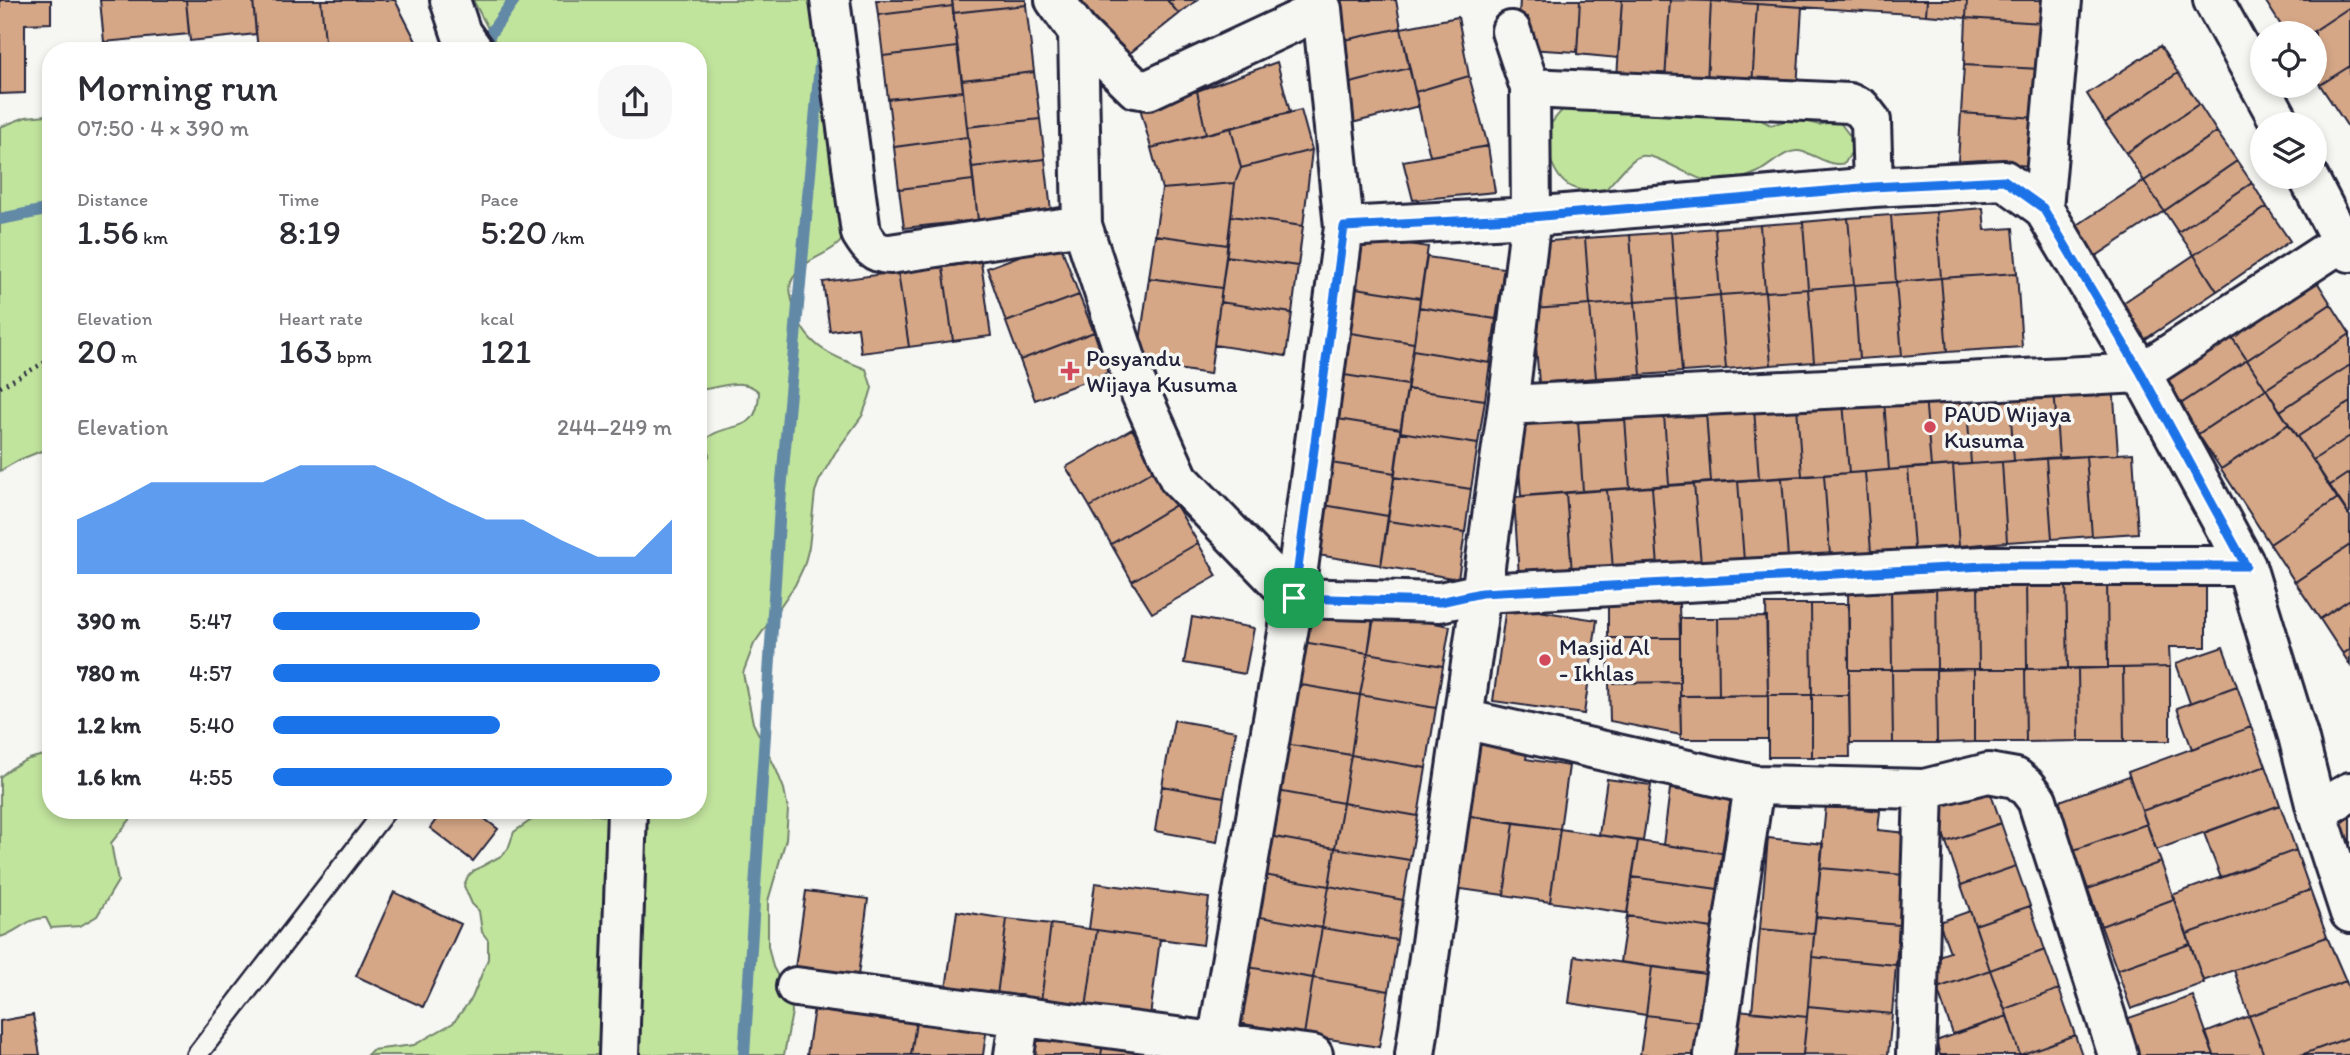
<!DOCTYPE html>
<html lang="en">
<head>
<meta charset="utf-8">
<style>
  :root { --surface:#fff; --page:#f7f7f7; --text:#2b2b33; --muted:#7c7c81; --accent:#1a73e8 }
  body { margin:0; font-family:Itim,sans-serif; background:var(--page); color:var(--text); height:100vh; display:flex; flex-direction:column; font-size:26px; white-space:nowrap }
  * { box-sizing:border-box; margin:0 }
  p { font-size:23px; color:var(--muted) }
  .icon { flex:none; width:38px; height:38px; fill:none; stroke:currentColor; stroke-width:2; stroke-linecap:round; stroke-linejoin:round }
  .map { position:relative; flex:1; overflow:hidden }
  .drawer { position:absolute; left:42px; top:42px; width:665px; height:777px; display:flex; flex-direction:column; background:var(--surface); border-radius:28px; box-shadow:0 4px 10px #0003 }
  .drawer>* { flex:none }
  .buttons { position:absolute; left:2250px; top:21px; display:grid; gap:14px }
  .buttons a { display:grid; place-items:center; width:77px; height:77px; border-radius:50%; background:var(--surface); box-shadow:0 4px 10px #0003; font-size:35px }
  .pin { position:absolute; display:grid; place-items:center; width:60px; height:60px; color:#fff; margin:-30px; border-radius:14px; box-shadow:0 4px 10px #0006 }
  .round { display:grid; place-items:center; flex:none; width:74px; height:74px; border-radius:28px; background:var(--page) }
  .overview { display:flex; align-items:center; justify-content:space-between; height:119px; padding:0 35px }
  h1 { font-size:38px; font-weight:600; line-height:52px }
  .stats { display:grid; grid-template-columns:repeat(3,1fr); gap:10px; height:119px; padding:7px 35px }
  .stats div { display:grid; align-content:center }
  .stats b { font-size:35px; font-weight:600 }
  .stats small { font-size:19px; font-weight:400 }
  .stats p { font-size:19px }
  .chart { height:196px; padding:14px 35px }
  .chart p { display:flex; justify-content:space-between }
  .chart svg { width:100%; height:126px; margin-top:7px; fill:var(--accent); opacity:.7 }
  ul { padding:0 35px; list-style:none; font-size:23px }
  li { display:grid; grid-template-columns:112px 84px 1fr; align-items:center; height:52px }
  li i { height:18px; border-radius:9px; background:var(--accent) }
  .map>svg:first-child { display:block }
  .green { fill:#c1e49d; stroke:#72836c; stroke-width:2 }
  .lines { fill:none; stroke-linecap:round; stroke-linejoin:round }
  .stream { stroke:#6289a6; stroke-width:12 }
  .building { fill:#d5a787; stroke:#22223b; stroke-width:2 }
  .lane-casing { stroke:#22223b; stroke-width:24 }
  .street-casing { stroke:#22223b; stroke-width:44 }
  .primary-casing { stroke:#22223b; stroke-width:44 }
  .path { stroke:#22223b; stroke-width:4.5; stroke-dasharray:2 5; stroke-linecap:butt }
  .lane { stroke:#f6f6f2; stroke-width:19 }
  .street { stroke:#f6f6f2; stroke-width:38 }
  .primary { stroke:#f6f6f2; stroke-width:38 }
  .route-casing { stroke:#fff; stroke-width:14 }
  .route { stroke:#1a73e8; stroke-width:9 }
  .poi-dot { fill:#d1495b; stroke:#f6f6f2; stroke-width:2.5 }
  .labels { text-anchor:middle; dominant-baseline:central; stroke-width:7; stroke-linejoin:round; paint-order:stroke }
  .poi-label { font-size:23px; fill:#22223b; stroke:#f6f6f2; text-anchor:start }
</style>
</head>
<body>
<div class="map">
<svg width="2350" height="1055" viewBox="0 0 2350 1055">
  <rect width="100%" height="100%" fill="#f6f6f2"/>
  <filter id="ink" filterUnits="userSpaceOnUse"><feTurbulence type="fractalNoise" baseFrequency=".0143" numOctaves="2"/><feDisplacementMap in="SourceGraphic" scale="14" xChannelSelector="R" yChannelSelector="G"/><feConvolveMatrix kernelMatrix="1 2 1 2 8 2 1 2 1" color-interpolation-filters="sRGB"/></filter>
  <g filter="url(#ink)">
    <path class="green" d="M473,0H836L847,221C845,228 844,236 840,242C830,255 805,257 793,278C788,286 791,296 793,304C803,346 830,355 866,369L872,388L869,398L862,416L835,453L819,481L815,492L809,547L804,566L795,585L754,644L743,673L753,723L776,769L784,789L788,809L786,839L768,901V946L773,967L791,1001L792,1012L784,1055H367L372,1050L414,1045L453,1023L472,998L488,959V940L482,932L479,911L472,904L464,886L468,876L475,870L501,856L508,849L514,832L546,810H575L607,817L621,810H698V476L709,456L707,438C730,420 758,437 759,392C742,375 719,389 698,390V51H500Z
      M1563,109L1686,114C1720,121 1736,106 1771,125L1790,120L1799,119L1819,125L1838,120L1856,144L1845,163C1828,168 1815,153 1799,151C1783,150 1770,167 1756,173C1746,178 1731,181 1719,182C1693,184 1656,149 1638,157C1628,161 1613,183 1604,191C1574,193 1560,187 1550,158C1547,150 1545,139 1547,131C1549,124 1558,115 1563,109Z
      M47,115H51V447L19,460L0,471V127L26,117Z
      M51,754V810H138L111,843L118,881L97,916L80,926L51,928L46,918C28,917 17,933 0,937V777C16,763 29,757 51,754Z"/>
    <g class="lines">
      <path class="stream" d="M478,51L514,0
        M0,219L51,209
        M744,1055L781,491L821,54"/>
    </g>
    <path class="building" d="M0,0H51V23L25,24V93L0,94Z
      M100,0H186L189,34L104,42Z
      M186,0H253L256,34L190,41Z
      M253,0H321L326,51H258Z
      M321,0H395L421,51H326Z
      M876,0H952L953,6L878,15Z
      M952,0H1026V5L953,13Z
      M1079,0H1167L1179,14L1125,57Z
      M1167,0H1197L1179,14Z
      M1332,0H1396L1401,28L1340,41Z
      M1520,0H1580L1577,52L1527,49L1528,17L1519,16Z
      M1580,0H1622L1618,58L1577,54Z
      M1622,0H1670L1665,81L1617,78Z
      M1670,0L1711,1L1707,84L1665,81Z
      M1694,0H1927L1926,15Z
      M1927,0H1967L1966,18L1926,15Z
      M1967,0H2045L2043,23L1966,18Z
      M2270,0H2350V7L2311,33H2286L2266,2Z
      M1711,1L1757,4L1752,87L1707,84Z
      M1757,4L1802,7L1797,90L1752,87Z
      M1026,5L1034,72L962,80L953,13Z
      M953,6L957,47L883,56L878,15Z
      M2350,7V66L2320,85L2315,78V33H2311Z
      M1458,17L1469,76L1415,92L1401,28Z
      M1966,18L2043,23L2040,69L1964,65Z
      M1401,28L1409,68L1343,85L1340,41Z
      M2160,46L2178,73L2105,123L2087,94Z
      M957,47L963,91L888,99L883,56Z
      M1277,62L1290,112L1206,134L1197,91Z
      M1964,65L2040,69L2037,118L1961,113Z
      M2350,66V130L2320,85Z
      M1409,68L1419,106L1352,123L1343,85Z
      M1034,72L1040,119L967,127L962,80Z
      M2178,73L2199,104L2126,153L2105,123Z
      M1469,76L1488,146L1430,156L1415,92Z
      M963,91L968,137L894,147L888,99Z
      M1197,91L1206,134L1151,148L1140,108Z
      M2199,104L2217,132L2144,181L2126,153Z
      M1301,110L1312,150L1241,168L1231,128Z
      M1961,113L2037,118L2034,166L1958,162Z
      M1040,119L1045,159L972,167L967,127Z
      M1231,128L1241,168L1235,183L1162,189L1151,148Z
      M2217,132L2237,161L2164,211L2144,181Z
      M968,137L973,180L899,189L894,147Z
      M1488,146L1495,192L1413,200L1403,161Z
      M1312,150L1303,226L1231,216L1235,183L1241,168Z
      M1045,159L1051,211L978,220L972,167Z
      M2237,161L2252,183L2178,232L2164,211Z
      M973,180L978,220L904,228L899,189Z
      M2144,181L2164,211L2087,262L2067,232Z
      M1235,183L1228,245L1155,235L1162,189Z
      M2252,183L2267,207L2194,255L2178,232Z
      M2267,207L2290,241L2217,291L2194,255Z
      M1983,208L1985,230L2013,228L2017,273L1941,278L1936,212Z
      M1936,212L1941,278L1896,282L1891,215Z
      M1891,215L1896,282L1854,285L1848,218Z
      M1231,216L1303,226L1298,266L1226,256Z
      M1848,218L1854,285L1808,289L1803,222Z
      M1803,222L1808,289L1765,292L1760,225Z
      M1760,225L1765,292L1720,295L1715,228Z
      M1715,228L1720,295L1676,299L1671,232Z
      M1671,232L1676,299L1635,302L1630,235Z
      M1155,235L1228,245L1222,288L1149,278Z
      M1630,235L1635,302L1590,305L1585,238Z
      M1358,236L1428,247L1420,298L1350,287Z
      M1585,238L1590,305L1533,309L1528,243Z
      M1059,241L1079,295L1006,322L987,268Z
      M2194,255L2217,291L2141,342L2117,307Z
      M1226,256L1298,266L1292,313L1220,302Z
      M1427,257L1504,268L1496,319L1419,307Z
      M981,262L991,336L953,341L943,267Z
      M943,267L953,341L909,347L898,272Z
      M898,272L909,347L861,353L858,327L830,331L823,282Z
      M2017,273L2022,347L1947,352L1941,278Z
      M2314,277L2331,304L2247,360L2229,333Z
      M1149,278L1222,288L1210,374L1137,363Z
      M1941,278L1947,352L1902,356L1896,282Z
      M1896,282L1902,356L1859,359L1854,285Z
      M1854,285L1859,359L1814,362L1808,289Z
      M1350,287L1420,298L1414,343L1344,332Z
      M1808,289L1814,362L1771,365L1765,292Z
      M1765,292L1771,365L1726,369L1720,295Z
      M1079,295L1094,332L1020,360L1006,322Z
      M1720,295L1726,369L1682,372L1676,299Z
      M1676,299L1682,372L1641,375L1635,302Z
      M1220,302L1292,313L1286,356L1214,345Z
      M1635,302L1641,375L1596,378L1590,305Z
      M2331,304L2350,334L2266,389L2247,360Z
      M1590,305L1596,378L1539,383L1533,309Z
      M1419,307L1496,319L1490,363L1413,350Z
      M1094,332L1108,373L1035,400L1020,360Z
      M1344,332L1414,343L1408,385L1338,374Z
      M2229,333L2247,360L2179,405L2161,378Z
      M2350,334V365L2280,411L2266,389Z
      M1413,350L1490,363L1485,400L1407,389Z
      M2247,360L2266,389L2198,434L2179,405Z
      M2350,365V402L2297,437L2280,411Z
      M1338,374L1408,385L1401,429L1331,418Z
      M2113,384L2118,454L2059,458L2054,388Z
      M2054,388L2059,458L2014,461L2009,390Z
      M1407,389L1485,400L1478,444L1400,432Z
      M2266,389L2289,424L2221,469L2198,434Z
      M2009,390L2014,461L1971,464L1966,393Z
      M1966,393L1971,464L1931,467L1925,396Z
      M1925,396L1931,467L1889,470L1884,399Z
      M1884,399L1889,470L1849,473L1843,402Z
      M1843,402L1849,473L1802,476L1797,406Z
      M2350,402V436L2313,460L2297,437Z
      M1797,406L1802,476L1759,479L1754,408Z
      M1754,408L1759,479L1711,482L1706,412Z
      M1706,412L1711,482L1669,485L1664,415Z
      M1664,415L1669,485L1630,488L1625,418Z
      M1331,418L1401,429L1395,473L1324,462Z
      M1625,418L1630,488L1583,491L1578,421Z
      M1578,421L1583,491L1521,496L1516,425Z
      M2289,424L2338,498L2270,544L2221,469Z
      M1132,429L1156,469L1090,507L1066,467Z
      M1400,432L1478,444L1471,489L1394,477Z
      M2350,436V472L2329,486L2313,460Z
      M2133,453L2138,533L2092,536L2086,456Z
      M2086,456L2092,536L2052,539L2046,458Z
      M2046,458L2052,539L2007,542L2002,462Z
      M1324,462L1395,473L1388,516L1318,504Z
      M2002,462L2007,542L1959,546L1953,465Z
      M1953,465L1959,546L1914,549L1908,468Z
      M1908,468L1914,549L1871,552L1865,472Z
      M1156,469L1176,505L1111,544L1090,507Z
      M1865,472L1871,552L1830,555L1824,475Z
      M2350,472V512L2348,514L2329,486Z
      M1824,475L1830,555L1788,558L1782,478Z
      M1394,477L1471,489L1465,532L1388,521Z
      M1782,478L1788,558L1744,561L1738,481Z
      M1738,481L1744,561L1701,564L1694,484Z
      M1694,484L1701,564L1658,567L1652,487Z
      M1652,487L1658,567L1613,570L1607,490Z
      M1607,490L1613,570L1572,573L1566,493Z
      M1566,493L1572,573L1519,577L1514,497Z
      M2338,498L2350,516V545L2295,582L2270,544Z
      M1318,504L1388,516L1381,565L1311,554Z
      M1176,505L1198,543L1132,581L1111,544Z
      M1388,521L1465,532L1458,579L1381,566Z
      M1198,543L1217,576L1152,613L1132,581Z
      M2350,545V599L2320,619L2295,582Z
      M2169,577V585H2206V647H2169L2170,667L2108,668L2107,578Z
      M2066,578L2068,669H2027L2026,579Z
      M2066,578H2107L2108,668L2068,669Z
      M1891,579H1936L1937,669L1892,670Z
      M1936,579H1978L1979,669H1937Z
      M1978,579H2026L2027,669H1979Z
      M1848,592H1891L1892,670H1849Z
      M2350,599V649L2343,654L2320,619Z
      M1608,604H1679L1680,638H1608Z
      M1766,604H1811L1812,695H1768Z
      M1811,604H1849V695H1812Z
      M1302,606L1373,618L1368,653L1297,641Z
      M1506,606L1597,620L1584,714L1493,701Z
      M1375,612L1450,626L1443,666L1368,653Z
      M1192,617L1254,628L1245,674L1184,663Z
      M1767,617L1768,695L1719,696L1718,618Z
      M1680,618H1718L1719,696H1680Z
      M1608,638H1680V682L1609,683Z
      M1297,641L1368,653L1360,695L1290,683Z
      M2223,647L2237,686L2190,703L2176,663Z
      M2350,649V665L2343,654Z
      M1368,653L1443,666L1436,708L1360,695Z
      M2170,667V741H2124L2123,668Z
      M2078,668L2079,741L2026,742L2025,669Z
      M2078,668H2123L2124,741H2079Z
      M1974,669V742L1937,743L1936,670Z
      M1974,669H2025L2026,742H1974Z
      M1849,670H1892L1893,743H1850Z
      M1892,670H1936L1937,743H1893Z
      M1680,682L1681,735L1610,721L1609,683Z
      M1290,683L1360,695L1351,755L1279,743Z
      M2237,686L2251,727L2192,749L2177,708Z
      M1360,695L1436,708L1426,768L1351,755Z
      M1768,695V739H1681L1680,696Z
      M1768,695H1812V757H1768Z
      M1812,695H1849L1850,757H1812Z
      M1174,720L1236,731L1224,797L1162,786Z
      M2251,727L2266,766L2142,811L2128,772Z
      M1475,739L1528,747L1526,759L1569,766L1560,829L1464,815Z
      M1279,743L1351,755L1343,803L1272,790Z
      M1351,755L1426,768L1418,816L1343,803Z
      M2266,766L2280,805L2156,850L2142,811Z
      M2129,776L2147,824L2074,850L2057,802Z
      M1607,779L1651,785L1643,841L1599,835Z
      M1986,780L2001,823L1946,842L1931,799Z
      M1162,786L1224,797L1217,842L1155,831Z
      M1670,789L1731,797L1722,853L1663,845Z
      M1272,790L1343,803L1335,848L1264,835Z
      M1343,803L1418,816L1410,860L1335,848Z
      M1826,805L1880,811L1878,830L1907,833L1904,875L1820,868Z
      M2280,805L2296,850L2221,878L2204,833Z
      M443,810H473L498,829L473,861L430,828Z
      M1464,815L1514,823L1504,895L1454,888Z
      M2350,817V853L2334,827Z
      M1514,823L1560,829L1550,902L1504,895Z
      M2001,823L2016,866L1961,885L1946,842Z
      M2147,824L2161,862L2088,889L2074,850Z
      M1560,829L1638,841L1627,913L1550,902Z
      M1264,835L1335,848L1329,886L1258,874Z
      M1768,838L1823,844L1814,934L1760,929Z
      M1638,841L1722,853L1718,889L1632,877Z
      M1335,848L1410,860L1403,900L1329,886Z
      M2296,850L2310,890L2187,934L2172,895Z
      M2161,862L2174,899L2101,926L2088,889Z
      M2016,866L2030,906L1975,925L1961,885Z
      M1820,868L1904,875L1899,925L1816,917Z
      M1258,874L1329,886L1322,928L1250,915Z
      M1632,877L1718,889L1713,928L1627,916Z
      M1095,883L1209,898L1203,945L1089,929Z
      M1329,886L1403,900L1397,940L1322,928Z
      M2310,890L2327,937L2203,981L2187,934Z
      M806,891L868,899L858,976L795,968Z
      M394,892L461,924L423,1007L356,976Z
      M2174,899L2190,944L2117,970L2101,926Z
      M2030,906L2045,950L1990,970L1975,925Z
      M957,911L1007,919L997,995L946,989Z
      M1970,911L1990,970L1937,988L1927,960L1950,952L1939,922Z
      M1250,915L1322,928L1313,978L1242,966Z
      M1627,916L1713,928L1706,974L1620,962Z
      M1816,917L1899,925L1896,965L1812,957Z
      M1007,919L1051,924L1041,1001L997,995Z
      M1051,924L1097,930L1086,1008L1041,1001Z
      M1322,928L1397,940L1389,991L1313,978Z
      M1760,929L1814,934L1807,1017L1752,1012Z
      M1097,930L1160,939L1150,1017L1086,1008Z
      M2327,937L2346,981L2249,1016L2234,970Z
      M2190,944L2204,983L2131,1009L2117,970Z
      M2045,950L2059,989L2005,1009L1990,970Z
      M1575,956L1652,967L1646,1015L1569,1003Z
      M1812,957L1896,965L1892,1014L1808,1006Z
      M1242,966L1313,978L1304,1035L1233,1022Z
      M1652,967L1706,974L1699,1022L1646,1015Z
      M1990,970L2007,1016L1953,1034L1937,988Z
      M1313,978L1389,991L1379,1047L1304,1035Z
      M2346,981L2350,993V1037L2301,1055H2264L2249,1016Z
      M2059,989L2075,1035L2020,1055L2005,1009Z
      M816,994L918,1009L911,1055H807Z
      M2193,996L2214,1055H2132L2120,1021Z
      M1808,1006L1892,1014L1888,1055L1803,1054Z
      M918,1009L988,1020L983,1055H911Z
      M1737,1010L1807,1017L1803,1055H1734Z
      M33,1015L40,1055H0V1021Z
      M1646,1015L1699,1022L1694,1055H1640Z
      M2007,1016L2020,1055H1940L1936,1041Z
      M2249,1016L2264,1055H2214L2205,1033Z
      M1030,1026L1104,1038L1101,1055H1026Z
      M2075,1035L2082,1055H2020Z
      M2350,1037V1055H2301Z
      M1104,1038L1172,1055H1101Z"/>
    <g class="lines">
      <g class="lane-casing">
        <path id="lane" d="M197,1055L386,810"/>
      </g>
      <g class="street-casing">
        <path id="street" d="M830,0L861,233C869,246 874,254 890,254L1082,225
          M1055,0L1078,32L1135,88L1148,90L1322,9
          M2213,0L2281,124
          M1078,32L1082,225L1128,365L1179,479L1294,598L1440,602L1481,593L1985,566H2246
          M1530,88L1849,103L1861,108L1871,121L1873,187
          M2308,177L2342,242L2350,252
          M2043,208L2062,0
          M1344,227L1531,217L1873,187L2004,180L2043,208L2141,373L2246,566L2298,736L2317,812L2350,913
          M1508,405L2141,373L2342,242
          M1463,719L1754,785L1924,789L1988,773L2016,778L2027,787L2037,800L2118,1055
          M2317,812L2350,792
          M796,987L1313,1055
          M1014,1055L1020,1016
          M1215,1055L1294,598L1344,227L1322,9L1317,0
          M1415,1055L1508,405L1531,217L1530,88L1511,31
          M1714,1055L1754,785
          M1916,1055L1924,789"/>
      </g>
      <g class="primary-casing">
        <path id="primary" d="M450,0L461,33L474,51
          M619,1055L627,810"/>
      </g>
      <path class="path" d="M0,387L51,359"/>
      <use href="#lane" class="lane"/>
      <use href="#street" class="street"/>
      <use href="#primary" class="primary"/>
    </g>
  </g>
  <g class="lines" filter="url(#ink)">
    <g class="route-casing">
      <path id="route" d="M2004,180L2043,208L2141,373L2246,566H1985L1481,593L1440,602L1294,598L1344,227L1531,217L1873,187Z"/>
    </g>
    <use href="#route" class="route"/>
  </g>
  <g class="poi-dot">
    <path d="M1066.5 360.5h7v7h7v7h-7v7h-7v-7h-7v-7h7z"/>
    <circle cx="1930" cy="427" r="7"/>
    <circle cx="1545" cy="660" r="7"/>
  </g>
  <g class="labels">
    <g class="poi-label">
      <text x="1086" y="358">Posyandu<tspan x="1086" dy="26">Wijaya Kusuma</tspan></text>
      <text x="1944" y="414">PAUD Wijaya<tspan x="1944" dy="26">Kusuma</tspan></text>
      <text x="1559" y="647">Masjid Al<tspan x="1559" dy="26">- Ikhlas</tspan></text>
    </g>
  </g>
</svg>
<div class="buttons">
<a><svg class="icon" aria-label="locate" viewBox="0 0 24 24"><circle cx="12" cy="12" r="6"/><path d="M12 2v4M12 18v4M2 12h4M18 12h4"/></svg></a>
<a><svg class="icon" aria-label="layers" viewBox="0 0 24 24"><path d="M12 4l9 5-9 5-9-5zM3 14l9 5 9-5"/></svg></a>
</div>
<div class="pin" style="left:1294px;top:598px;background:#1e9e55"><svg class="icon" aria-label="arrive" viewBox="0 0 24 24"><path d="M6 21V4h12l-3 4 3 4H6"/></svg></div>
<section class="drawer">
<div class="overview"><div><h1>Morning run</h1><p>07:50 · 4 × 390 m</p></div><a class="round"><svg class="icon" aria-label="share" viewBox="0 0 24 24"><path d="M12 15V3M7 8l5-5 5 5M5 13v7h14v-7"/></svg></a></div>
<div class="stats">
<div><p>Distance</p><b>1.56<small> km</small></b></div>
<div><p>Time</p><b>8:19</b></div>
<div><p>Pace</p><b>5:20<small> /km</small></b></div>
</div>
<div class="stats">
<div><p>Elevation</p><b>20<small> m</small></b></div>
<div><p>Heart rate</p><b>163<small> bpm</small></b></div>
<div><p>kcal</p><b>121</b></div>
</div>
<div class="chart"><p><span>Elevation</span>244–249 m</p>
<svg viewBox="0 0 160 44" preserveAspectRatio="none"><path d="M0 44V25L10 19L20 12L30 12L40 12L50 12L60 6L70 6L80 6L90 12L100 19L110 25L120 25L130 32L140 38L150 38L160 25V44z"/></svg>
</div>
<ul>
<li><b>390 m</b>5:47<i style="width:52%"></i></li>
<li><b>780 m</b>4:57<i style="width:97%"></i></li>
<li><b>1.2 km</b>5:40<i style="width:57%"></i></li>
<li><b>1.6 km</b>4:55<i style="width:100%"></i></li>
</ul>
</section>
</div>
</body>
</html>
